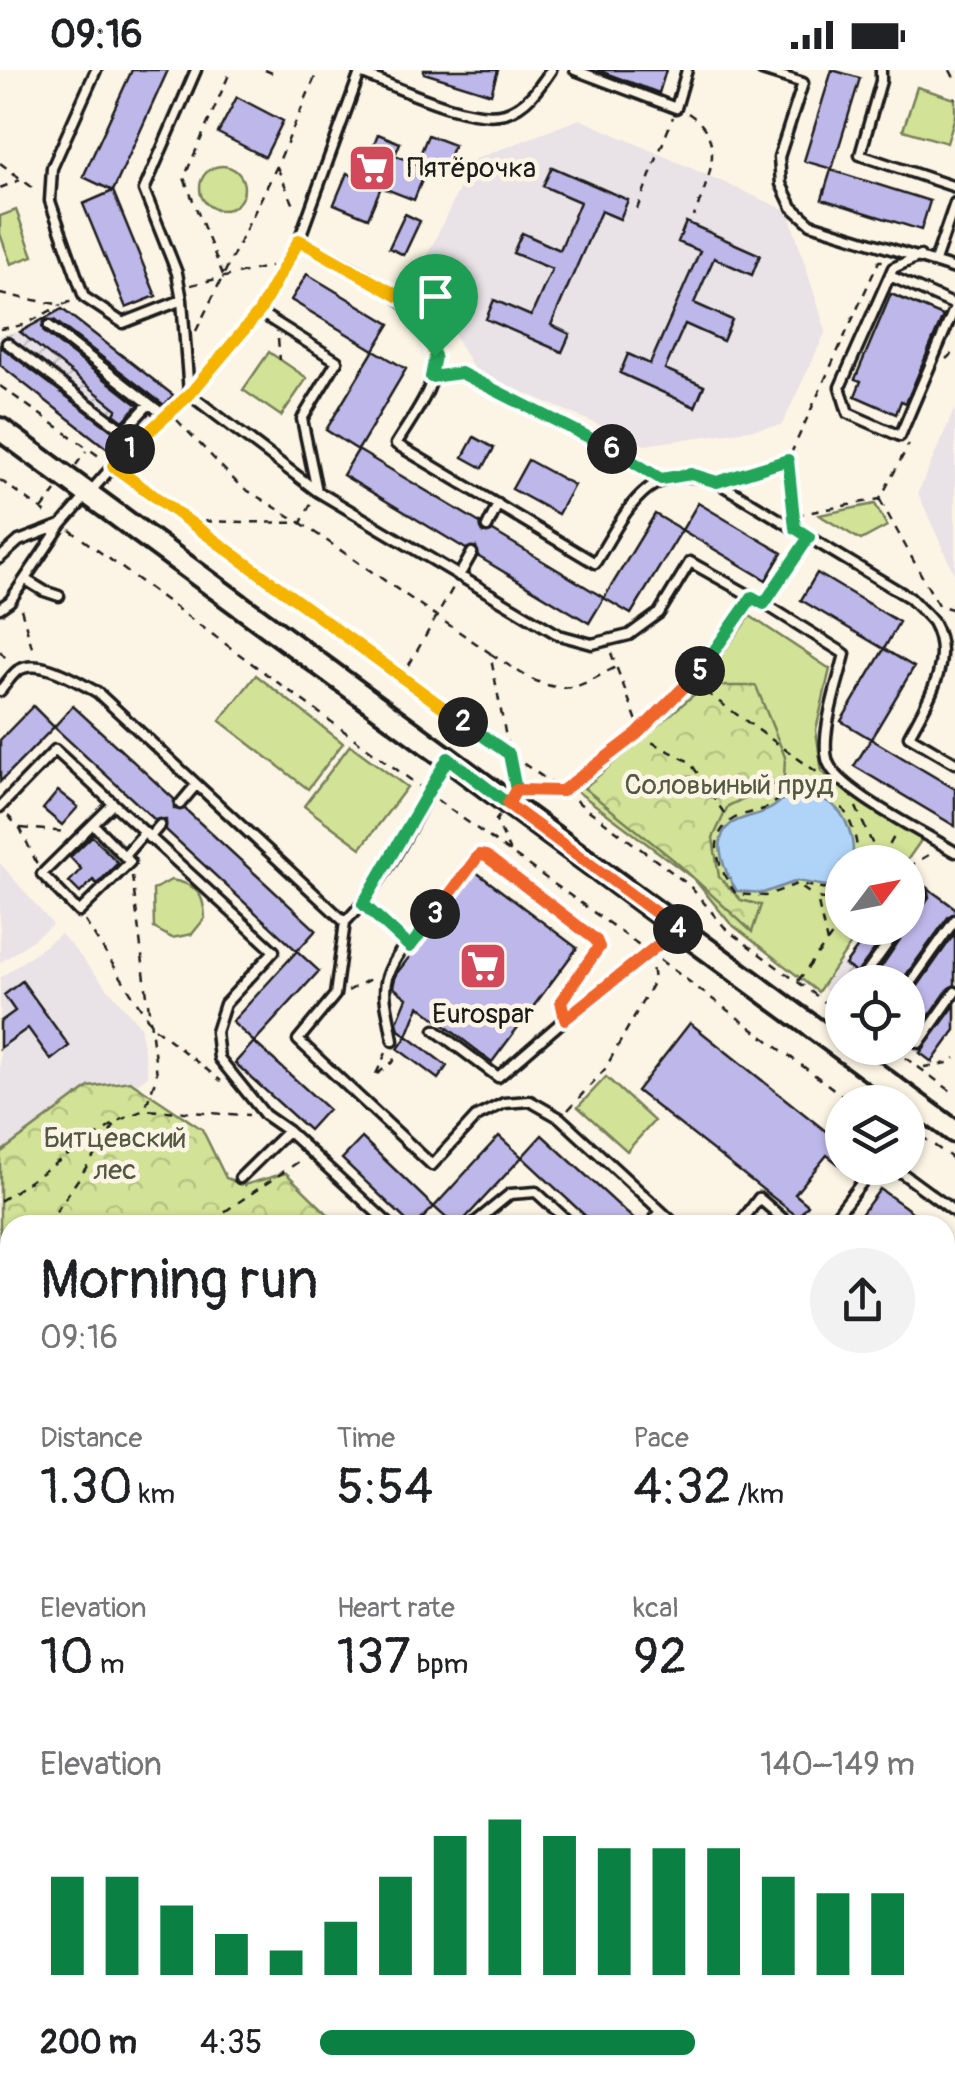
<!DOCTYPE html>
<html lang="en">
<head>
<meta charset="utf-8">
<style>
  :root { --surface:#fff; --page:#f2f2f2; --text:#202124; --muted:#757577; --accent:#0b8043 }
  body { margin:0; font-family:Pangolin,sans-serif; background:var(--page); color:var(--text); height:100vh; display:flex; flex-direction:column; font-size:38px; white-space:nowrap }
  * { box-sizing:border-box; margin:0 }
  p { font-size:32px; color:var(--muted) }
  .icon { flex:none; width:55px; height:55px; fill:none; stroke:currentColor; stroke-width:2; stroke-linecap:round; stroke-linejoin:round }
  .map { position:relative; flex:1; overflow:hidden }
  .side { position:absolute; left:0px; top:1145px; width:955px; height:885px; display:flex; flex-direction:column; background:var(--surface); border-radius:30px 30px 0 0; box-shadow:0 2px 8px #0004 }
  .side>* { flex:none }
  .needle { width:65px; rotate:58deg }
  .buttons { position:absolute; left:825px; top:775px; display:grid; gap:20px }
  .buttons a { display:grid; place-items:center; width:100px; height:100px; border-radius:50%; background:var(--surface); box-shadow:0 2px 8px #0004; font-size:50px }
  .pin { position:absolute; display:grid; place-items:center; width:85px; height:85px; color:#fff; margin:-102px -42px; border-radius:50% 50% 50% 0; rotate:-45deg; box-shadow:0 0 10px #0007 }
  .pin .icon { rotate:45deg }
  .km { position:absolute; width:50px; height:50px; margin:-25px; border-radius:50%; background:#222; color:#fff; font-size:28px; line-height:50px; text-align:center }
  .round { display:grid; place-items:center; flex:none; width:105px; height:105px; border-radius:52px; background:var(--page) }
  .summary { display:flex; align-items:center; justify-content:space-between; height:170px; padding:0 40px }
  h1 { font-size:55px; font-weight:600; line-height:75px }
  .metrics { display:grid; grid-template-columns:repeat(3,1fr); gap:15px; height:170px; padding:10px 40px }
  .metrics div { display:grid; align-content:center }
  .metrics b { font-size:50px; font-weight:600 }
  .metrics small { font-size:28px; font-weight:400 }
  .metrics p { font-size:28px }
  .chart { height:280px; padding:20px 40px }
  .chart p { display:flex; justify-content:space-between }
  .chart svg { width:100%; height:180px; margin-top:10px; stroke:var(--accent); stroke-width:6 }
  ul { padding:0 40px; list-style:none; font-size:32px }
  li { display:grid; grid-template-columns:160px 120px 1fr; align-items:center; height:75px }
  li i { height:25px; border-radius:12px; background:var(--accent) }
  .status { display:flex; justify-content:space-between; align-items:center; height:70px; padding:0 50px; background:var(--surface); direction:ltr }
  .status svg { height:28px; fill:currentColor }
  .map>svg:first-child { display:block }
  .built { fill:#e9e2e6 }
  .industrial { fill:url(#industrial-furrows) }
  .green { fill:#d2e397; stroke:#77805a; stroke-width:2.5 }
  .forest { fill:url(#forest-crowns); stroke:#77805a; stroke-width:2.5 }
  .water { fill:#b0d4f8; stroke:#758aa0; stroke-width:2.5 }
  .lines { fill:none; stroke-linecap:round; stroke-linejoin:round }
  .stream { stroke:#758aa0; stroke-width:5 }
  .building { fill:#beb7e9; stroke:#1c1c1c; stroke-width:2.5 }
  .lane-casing { stroke:#1c1c1c; stroke-width:15 }
  .secondary-casing { stroke:#1c1c1c; stroke-width:28 }
  .path { stroke:#1c1c1c; stroke-width:2.5; stroke-dasharray:8 8; stroke-linecap:butt }
  .lane { stroke:#fcf5e5; stroke-width:8 }
  .secondary { stroke:#fcf5e5; stroke-width:20 }
  .split-1-casing { stroke:#fff; stroke-width:20 }
  .split-2-casing { stroke:#fff; stroke-width:20 }
  .split-3-casing { stroke:#fff; stroke-width:20 }
  .split-4-casing { stroke:#fff; stroke-width:20 }
  .split-5-casing { stroke:#fff; stroke-width:20 }
  .split-6-casing { stroke:#fff; stroke-width:20 }
  .split-7-casing { stroke:#fff; stroke-width:20 }
  .split-1 { stroke:#f5b400; stroke-width:12 }
  .split-2 { stroke:#f5b400; stroke-width:12 }
  .split-3 { stroke:#22a559; stroke-width:12 }
  .split-4 { stroke:#f0652b; stroke-width:12 }
  .split-5 { stroke:#f0652b; stroke-width:12 }
  .split-6 { stroke:#22a559; stroke-width:12 }
  .split-7 { stroke:#22a559; stroke-width:12 }
  .labels { text-anchor:middle; dominant-baseline:central; stroke-width:9; stroke-linejoin:round; paint-order:stroke }
  .poi-label { font-size:28px; fill:#1c1c1c; stroke:#fcf5e5; text-anchor:start }
  .park-label { font-size:28px; fill:#535841; stroke:#fcf5e5 }
</style>
</head>
<body>
<div class="status"><b>09:16</b><svg viewBox="0 0 49 12"><path d="M0 12V9h3v3zM5 12V6h3v6zM10 12V3h3v9zM15 12V0h3v12zM26 1h20v11H26zM47 4h2v5h-2z"/></svg></div>
<div class="map">
<svg width="955" height="2030" viewBox="0 0 955 2030">
  <defs>
    <pattern id="industrial-furrows" width="10" height="10" patternUnits="userSpaceOnUse" patternTransform="scale(2.5)"><rect width="10" height="10" fill="#e9e2e6"/><path d="M-1 1l2-2M0 10L10 0M9 11l2-2" fill="none" stroke="#c7c1c5"/></pattern>
    <pattern id="forest-crowns" width="20" height="18" patternUnits="userSpaceOnUse" patternTransform="scale(2.5)"><rect width="20" height="18" fill="#d2e397"/><path d="M2 6a3 3 0 1 1 6 0M12 15a3 3 0 1 1 6 0" fill="none" stroke="#b4c282"/></pattern>
  </defs>
  <rect width="100%" height="100%" fill="#fcf5e5"/>
  <filter id="ink" filterUnits="userSpaceOnUse"><feTurbulence type="fractalNoise" baseFrequency=".01" numOctaves="2"/><feDisplacementMap in="SourceGraphic" scale="20" xChannelSelector="R" yChannelSelector="G"/><feConvolveMatrix kernelMatrix="1 2 1 2 8 2 1 2 1" color-interpolation-filters="sRGB"/></filter>
  <g filter="url(#ink)">
    <path class="built" d="M580,49L788,141L826,261L782,355L645,375L475,301L419,203L473,90Z
      M955,338V506L918,423Z
      M0,793L53,855L0,893Z
      M61,864L140,956L148,1006L0,1112V908Z"/>
    <path class="industrial" d="M62,239L173,325L117,386L0,295V265L20,262Z
      M908,805L955,838V960L932,992L908,976V912H842V933L823,918L841,891L846,894L872,858H908Z"/>
    <path class="green" d="M917,17L955,29V46L947,73L903,60Z
      M200 118a22 22 0 1 1 44 0a22 22 0 1 1-44 0Z
      M16,140L33,186L11,194L0,164V146Z
      M269,282L307,308L281,346L243,320Z
      M875,434L887,456L861,470L819,445Z
      M750,546L830,599L816,660L822,702L845,721L922,769L906,792H842V858H862L818,922L730,853L694,809L574,719L637,672L702,612Z
      M256,605L343,673L308,719L220,651Z
      M350,675L407,717L361,778L304,736Z
      M171,810C196,814 204,823 205,848L192,864L172,868L154,858L153,820Z
      M606,1007L654,1051L627,1081L578,1037Z
      M945,1747L955,1755V1942L945,1937Z"/>
    <path class="forest" d="M704,616H756L785,687L784,709L728,736L713,768L719,807L741,830L761,835L752,862L675,791L584,718Z
      M130,1011L202,1059L226,1108L244,1115L286,1103L339,1155H10V1318L0,1286V1083L89,1017Z
      M955,1389L954,1709L955,1755L945,1747V1401Z
      M945,1937L955,1942V2030H173L200,2020H945Z"/>
    <path class="water" d="M796,720C806,724 819,726 828,732C847,742 856,773 852,792H842V809L832,817L797,811L763,823L737,821C726,804 709,770 731,754C743,746 758,746 770,739C780,734 785,725 796,720Z"/>
    <g class="lines">
      <path class="stream" d="M450,2030L462,2020
        M500,2030L511,2020"/>
    </g>
    <path class="building" d="M132,0H168L113,121L83,107Z
      M424,0H498L491,24L424,3Z
      M597,0H666L659,23Z
      M832,0L860,8L832,99L804,91Z
      M237,27L283,51L265,87L218,63Z
      M378,64L400,73L395,85L416,94L428,65L454,75L444,99L429,93L414,130L381,117L368,148L334,134L347,103L353,106L361,87L367,90Z
      M552,97L628,130L620,149L601,141L551,255L570,264L562,282L486,249L494,230L531,246L552,199L513,183L522,163L560,180L580,132L543,116Z
      M831,100L930,131L921,160L822,129Z
      M113,121L156,226L126,238L83,134Z
      M405,144L420,151L404,185L389,178Z
      M686,152L760,185L752,205L714,188L694,233L732,250L723,271L685,254L665,299L704,316L695,337L620,303L628,284L650,294L700,181L678,172Z
      M307,204L390,254L374,280L291,230Z
      M891,224L943,246L906,333L901,331L896,344L855,326L861,311L855,309Z
      M62,239L173,325L164,335L54,250H45L42,256L44,262L138,335L123,351L114,344L117,339L20,262Z
      M0,276L115,363L125,374L114,384L0,295Z
      M374,280L406,299L358,380L326,360Z
      M474,367L494,378L483,398L463,387Z
      M358,380L480,453L483,463L493,461L604,528L589,553L479,487L476,477L466,479L343,405Z
      M528,390L574,415L558,444L512,419Z
      M698,433L782,483L766,510L682,460Z
      M655,444L682,460L631,544L604,528Z
      M817,503L899,552L884,579L801,530Z
      M884,579L914,597L871,669L841,651Z
      M33,636L54,657L0,712V670Z
      M73,636L174,729V739H185L316,860L297,881L166,760V750H155L54,657Z
      M871,669L955,719V756L854,696Z
      M58,721L78,737L62,755L43,739Z
      M92,766L118,793L97,814L93,810L80,823L69,812L81,799L70,787Z
      M476,802L577,878L492,992L419,936L407,966L399,960L397,952L407,928L393,917L396,904Z
      M908,804L955,838V843L949,846L901,912H871L905,862L908,852L914,849L929,827L927,820L920,818L908,833Z
      M872,858H890L857,903L845,895Z
      M955,863V915L949,918L918,962L908,957V930Z
      M297,881L319,901L254,972L232,952Z
      M22,911L69,976L51,990L28,958L0,978V952L15,941L4,925Z
      M955,935V960L932,992L920,983Z
      M690,953L842,1074V1097L827,1085L795,1124L808,1135L798,1147L637,1021Z
      M407,966L447,996L438,1009L398,979Z
      M254,972L328,1039L309,1060L235,993Z
      M542,1065L640,1155H595L522,1087Z
      M499,1066L522,1087L459,1155H454L434,1137Z
      M362,1068L434,1137L416,1155H411L342,1089Z
      M880,1119L904,1136L929,1155H872L860,1146Z"/>
    <g class="lines">
      <g class="lane-casing">
        <path id="lane" d="M96,0L52,98L50,131L84,227L123,253L182,230
          M196,0L144,120L177,203L182,230L189,324L317,421
          M575,0L676,38L687,0
          M762,0L803,13L779,87L781,114L792,137L811,154L955,199
          M881,0V11L860,85L955,117
          M360,3C396,16 468,53 505,43C527,36 539,18 551,0
          M299,170C352,200 462,241 428,320C420,338 407,356 396,374L595,493C627,441 646,389 717,412L910,528C917,536 927,544 933,552C955,591 927,632 909,666L955,693
          M920,186L893,198L840,317L848,343L900,366L955,237
          M935,191L955,133
          M890,206L955,235
          M259,242L337,291L302,349L317,421L559,565L592,574L629,565L659,543L690,492L765,534L809,467
          M49,256L164,345
          M7,273L124,361L149,334
          M487,457L498,434
          M0,488L19,471L61,455
          M459,506L472,483
          M26,510L44,521L59,526
          M765,534L845,584C839,610 819,666 828,692C838,721 927,764 955,782
          M0,538L10,531L62,454L113,396L189,324L259,242L299,170L361,0
          M0,621C5,615 11,606 17,601C39,586 77,612 97,622L345,852L335,925L298,970L432,1095L476,1047L504,1033L530,1031L560,1048L676,1155
          M180,734L196,715
          M0,737L55,680L274,881L225,934L216,962L219,988L265,1045L288,1061L390,1155
          M93,754L130,792L79,842L42,804L113,734
          M149,768L160,755
          M124,786L144,763
          M363,834L410,877L479,785L486,786L596,869L599,877L561,931L565,949
          M908,845L922,825
          M345,852C390,808 416,744 447,689
          M860,912L899,858
          M908,916L955,850
          M435,960L498,1007L565,949L679,860
          M908,964L919,973L955,922
          M824,965L842,938
          M393,971C386,924 375,916 405,875
          M895,1098L955,1142
          M240,1108L288,1061
          M472,1155L510,1124L536,1122L572,1155
          M649,1155L661,1142
          M739,1155L759,1128L790,1155
          M829,1155L873,1098
          M945,1372L955,1358
          M0,1386L10,1410
          M0,1481L10,1471
          M0,1639L10,1660
          M0,1673L10,1669
          M0,1816L10,1819
          M0,1827L10,1838
          M0,1965L10,1962
          M58,2030L84,2020"/>
      </g>
      <g class="secondary-casing">
        <path id="secondary" d="M0,359L955,1062"/>
      </g>
      <path class="path" d="M265,0L272,3
        M950,0L955,10
        M954,28L955,27
        M688,43C729,70 708,109 694,146
        M0,93L37,121
        M277,97L296,140
        M0,118L20,110
        M637,139L673,47
        M223,205L184,108L231,0
        M191,215L271,196
        M0,224L62,235L72,231
        M0,259L24,255L61,235
        M196,261L277,96L318,0
        M278,269L280,290
        M946,289L955,281
        M443,305L461,303L588,364L650,402
        M0,316L103,389
        M177,350L240,416L301,453L312,431
        M788,392L795,443
        M76,395L86,381
        M122,402L401,609L563,721L689,815L727,860L829,935
        M733,407L788,390L879,191H885
        M0,410L52,447
        M880,430L938,535L955,540
        M42,439L56,421
        M796,445L880,429L909,374
        M188,451L301,453L490,583L515,715
        M70,460L419,716
        M21,539L34,584
        M0,581L9,592
        M611,583L640,659
        M491,584C514,598 543,622 572,617C586,615 603,603 616,597
        M401,609L454,516
        M693,613L821,705
        M638,665L690,692L728,749
        M523,720L563,721L637,664L692,612L746,537
        M437,730L642,877
        M856,737L880,791L884,792
        M8,746L20,758L37,794
        M499,746L496,750L511,784
        M21,758L68,762
        M882,789L897,761
        M908,797L932,783
        M132,806L157,1005L145,1039
        M842,814L834,820L797,814L765,826L736,824C723,805 705,773 728,753C738,744 752,743 764,739C777,734 783,722 795,716C807,720 826,723 835,730C850,742 860,775 857,792
        M802,818L815,827
        M85,851L153,957L221,1011
        M827,873L817,828L842,832
        M660,890L851,1032
        M798,911L842,852
        M348,921L376,906
        M892,978L955,1024
        M924,997L948,993L955,988
        M376,1004L386,983
        M377,1004L394,991L391,981
        M568,1040L605,999L654,911L652,895
        M908,1057L955,1090
        M0,1131L118,1051L144,1040L249,1045
        M47,1155L117,1052
        M218,1155L221,1144L301,1090
        M0,1223L10,1209
        M0,1288L10,1282
        M945,1567L955,1549
        M945,1691L955,1668
        M945,1775H955
        M945,1937L955,1941
        M945,1960L955,1979
        M272,2020L273,2030
        M765,2020L770,2030
        M884,2020L885,2030
        M97,2021L103,2030
        M463,2030L471,2020
        M510,2030L517,2020
        M588,2030L595,2020
        M800,2030L807,2020"/>
      <use href="#lane" class="lane"/>
      <use href="#secondary" class="secondary"/>
    </g>
  </g>
  <g class="lines" filter="url(#ink)">
    <g class="split-1-casing">
      <path id="split-1" d="M130,379L190,324L259,242L299,170L405,230L426,258L435,286"/>
    </g>
    <g class="split-2-casing">
      <path id="split-2" d="M130,379L113,396L463,652"/>
    </g>
    <g class="split-3-casing">
      <path id="split-3" d="M435,844L410,877L363,834L448,688L508,734L516,720L509,684L463,652"/>
    </g>
    <g class="split-4-casing">
      <path id="split-4" d="M435,844L479,785L486,786L596,870L599,877L561,931L565,949L678,859"/>
    </g>
    <g class="split-5-casing">
      <path id="split-5" d="M678,859L508,734L516,720L562,721L637,664L700,601"/>
    </g>
    <g class="split-6-casing">
      <path id="split-6" d="M612,379L661,409L691,404L717,412L788,390L795,458L809,467L764,534L752,527L700,601"/>
    </g>
    <g class="split-7-casing">
      <path id="split-7" d="M435,286L431,307L461,303L612,379"/>
    </g>
    <use href="#split-1" class="split-1"/>
    <use href="#split-2" class="split-2"/>
    <use href="#split-3" class="split-3"/>
    <use href="#split-4" class="split-4"/>
    <use href="#split-5" class="split-5"/>
    <use href="#split-6" class="split-6"/>
    <use href="#split-7" class="split-7"/>
  </g>
  <defs>
    <g id="supermarket-square" transform="scale(2.5)"><rect x="-9" y="-9" width="18" height="18" rx="4" fill="#d1495b" stroke="#fcf5e5"/><path d="M-6-5.5h2.5l.6 2H6L4.5 2H-2.5L-4.4-4H-6ZM-1.5 3.2a1.3 1.3 0 1 0 .1 0ZM3 3.2a1.3 1.3 0 1 0 .1 0Z" fill="#fff"/></g>
  </defs>
  <g fill-rule="evenodd">
    <use href="#supermarket-square" x="372" y="98"/>
    <use href="#supermarket-square" x="483" y="896"/>
  </g>
  <g class="labels">
    <g class="poi-label">
      <text x="407" y="98">Пятёрочка</text>
      <text x="483" y="944" text-anchor="middle">Eurospar</text>
    </g>
    <g class="park-label">
      <text x="729" y="715">Соловьиный пруд</text>
      <text x="115" y="1068">Битцевский<tspan x="115" dy="32">лес</tspan></text>
    </g>
  </g>
</svg>
<div class="buttons">
<a><svg class="needle" viewBox="-14 -14 28 28"><path d="M0-13l5 13h-10z" fill="#e53935"/><path d="M0 13l5-13h-10z" fill="#757577"/></svg></a>
<a><svg class="icon" aria-label="locate" viewBox="0 0 24 24"><circle cx="12" cy="12" r="6"/><path d="M12 2v4M12 18v4M2 12h4M18 12h4"/></svg></a>
<a><svg class="icon" aria-label="layers" viewBox="0 0 24 24"><path d="M12 4l9 5-9 5-9-5zM3 14l9 5 9-5"/></svg></a>
</div>
<div class="pin" style="left:435px;top:286px;background:#1e9e55"><svg class="icon" aria-label="arrive" viewBox="0 0 24 24"><path d="M6 21V4h12l-3 4 3 4H6"/></svg></div>
<b class="km" style="left:130px;top:379px">1</b>
<b class="km" style="left:463px;top:652px">2</b>
<b class="km" style="left:435px;top:844px">3</b>
<b class="km" style="left:678px;top:859px">4</b>
<b class="km" style="left:700px;top:601px">5</b>
<b class="km" style="left:612px;top:379px">6</b>
<section class="side">
<div class="summary"><div><h1>Morning run</h1><p>09:16</p></div><a class="round"><svg class="icon" aria-label="share" viewBox="0 0 24 24"><path d="M12 15V3M7 8l5-5 5 5M5 13v7h14v-7"/></svg></a></div>
<div class="metrics">
<div><p>Distance</p><b>1.30<small> km</small></b></div>
<div><p>Time</p><b>5:54</b></div>
<div><p>Pace</p><b>4:32<small> /km</small></b></div>
</div>
<div class="metrics">
<div><p>Elevation</p><b>10<small> m</small></b></div>
<div><p>Heart rate</p><b>137<small> bpm</small></b></div>
<div><p>kcal</p><b>92</b></div>
</div>
<div class="chart"><p><span>Elevation</span>140–149 m</p>
<svg viewBox="0 0 160 44" preserveAspectRatio="none"><path d="M5 44V20M15 44V20M25 44V27M35 44V34M45 44V38M55 44V31M65 44V20M75 44V10M85 44V6M95 44V10M105 44V13M115 44V13M125 44V13M135 44V20M145 44V24M155 44V24"/></svg>
</div>
<ul>
<li><b>200 m</b>4:35<i style="width:63%"></i></li>
</ul>
</section>
</div>
</body>
</html>
